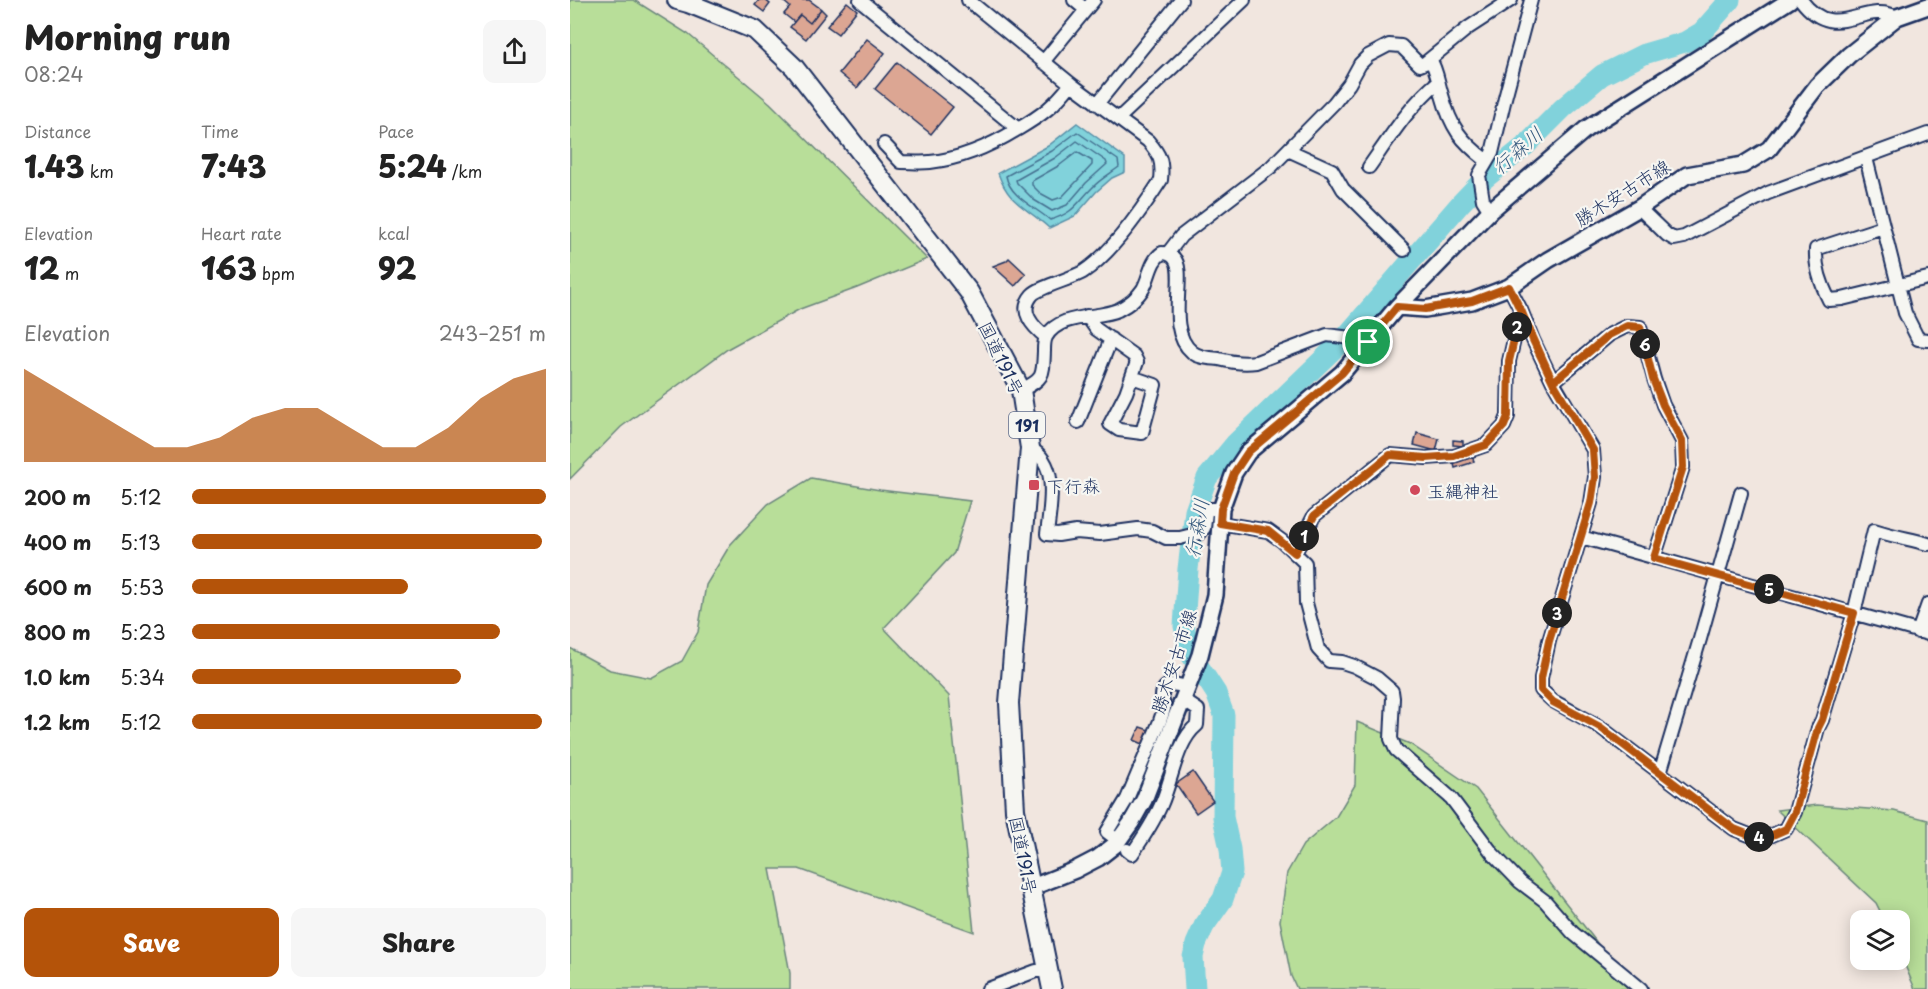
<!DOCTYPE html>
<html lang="en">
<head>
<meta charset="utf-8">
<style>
  :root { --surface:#fff; --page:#f6f6f6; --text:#222; --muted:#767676; --accent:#b45309 }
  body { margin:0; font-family:"Playpen Sans","Klee One",sans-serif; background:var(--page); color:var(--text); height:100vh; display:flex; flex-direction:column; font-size:22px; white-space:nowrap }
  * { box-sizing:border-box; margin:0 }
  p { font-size:20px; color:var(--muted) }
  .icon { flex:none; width:33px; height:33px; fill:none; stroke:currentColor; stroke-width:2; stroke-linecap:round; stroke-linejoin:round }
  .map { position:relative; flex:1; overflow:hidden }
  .panel { display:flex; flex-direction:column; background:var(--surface); width:570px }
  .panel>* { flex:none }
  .fabs { position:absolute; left:1280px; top:910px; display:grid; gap:12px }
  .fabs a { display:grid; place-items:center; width:60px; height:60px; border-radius:12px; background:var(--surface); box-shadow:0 3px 15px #0003; font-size:30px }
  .pin { position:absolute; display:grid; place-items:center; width:51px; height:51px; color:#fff; margin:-26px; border:3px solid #fff; border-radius:50%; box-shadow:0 2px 6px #0007 }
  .km { position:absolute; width:30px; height:30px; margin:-15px; border-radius:50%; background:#222; color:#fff; font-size:16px; line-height:30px; text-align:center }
  .round { display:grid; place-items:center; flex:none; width:63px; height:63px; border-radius:12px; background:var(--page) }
  .head { display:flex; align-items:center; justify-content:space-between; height:102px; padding:0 24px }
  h1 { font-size:33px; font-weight:800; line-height:45px }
  .figures { display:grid; grid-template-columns:repeat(3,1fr); gap:9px; height:102px; padding:6px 24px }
  .figures div { display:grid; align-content:center }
  .figures b { font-size:30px; font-weight:800 }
  .figures small { font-size:16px; font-weight:400 }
  .figures p { font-size:16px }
  .chart { height:168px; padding:12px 24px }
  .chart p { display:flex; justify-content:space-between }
  .chart svg { width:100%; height:108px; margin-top:6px; fill:var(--accent); opacity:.7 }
  .cta { display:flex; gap:12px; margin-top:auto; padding:12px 24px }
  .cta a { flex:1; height:69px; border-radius:12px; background:var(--accent); color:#fff; font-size:24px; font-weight:800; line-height:69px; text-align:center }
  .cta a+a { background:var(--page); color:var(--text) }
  ul { padding:0 24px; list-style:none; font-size:20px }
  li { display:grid; grid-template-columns:96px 72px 1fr; align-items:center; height:45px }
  li i { height:15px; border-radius:8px; background:var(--accent) }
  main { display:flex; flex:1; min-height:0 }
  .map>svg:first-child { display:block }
  .green { fill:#b8de99; stroke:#6a867c; stroke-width:1.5 }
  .water { fill:#81d2db; stroke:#5891a9; stroke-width:1.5 }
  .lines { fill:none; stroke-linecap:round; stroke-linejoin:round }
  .shore { stroke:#447090; stroke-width:1.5 }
  .river { stroke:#81d2db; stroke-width:21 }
  .building { fill:#dca693; stroke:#1b2f5e; stroke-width:1.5 }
  .minor-casing { stroke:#1b2f5e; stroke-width:16 }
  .major-casing { stroke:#1b2f5e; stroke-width:20 }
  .highway-casing { stroke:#1b2f5e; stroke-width:22 }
  .minor { stroke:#f6f6f2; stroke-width:12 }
  .major { stroke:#f6f6f2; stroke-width:15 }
  .highway { stroke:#f6f6f2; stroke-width:18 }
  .route-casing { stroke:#fff; stroke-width:12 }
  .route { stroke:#b45309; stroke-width:8 }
  .poi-dot { fill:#d1495b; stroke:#f6f6f2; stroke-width:2 }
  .labels { text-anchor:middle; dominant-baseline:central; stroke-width:4.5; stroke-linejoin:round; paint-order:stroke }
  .shield { fill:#f6f6f2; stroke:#5d6b8a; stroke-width:1.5 }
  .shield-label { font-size:16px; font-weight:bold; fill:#1b2f5e }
  .street-label { font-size:18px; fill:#1b2f5e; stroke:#f6f6f2 }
  .poi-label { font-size:18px; fill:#1b2f5e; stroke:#f6f6f2; text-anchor:start }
  .water-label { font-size:20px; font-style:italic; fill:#34587d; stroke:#f6f6f2 }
</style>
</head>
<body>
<main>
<section class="panel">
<div class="head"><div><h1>Morning run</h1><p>08:24</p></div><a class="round"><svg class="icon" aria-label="share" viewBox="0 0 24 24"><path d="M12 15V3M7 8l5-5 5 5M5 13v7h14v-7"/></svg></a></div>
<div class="figures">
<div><p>Distance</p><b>1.43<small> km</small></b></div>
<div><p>Time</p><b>7:43</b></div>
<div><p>Pace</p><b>5:24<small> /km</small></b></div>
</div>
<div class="figures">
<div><p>Elevation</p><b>12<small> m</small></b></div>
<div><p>Heart rate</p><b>163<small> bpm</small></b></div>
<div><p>kcal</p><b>92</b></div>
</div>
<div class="chart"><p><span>Elevation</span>243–251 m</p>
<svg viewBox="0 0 160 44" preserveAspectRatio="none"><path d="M0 44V6L10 14L20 22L30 30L40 38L50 38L60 34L70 26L80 22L90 22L100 30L110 38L120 38L130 30L140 18L150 10L160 6V44z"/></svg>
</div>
<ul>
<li><b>200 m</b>5:12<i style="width:100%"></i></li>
<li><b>400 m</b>5:13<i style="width:99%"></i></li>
<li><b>600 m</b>5:53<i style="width:61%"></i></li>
<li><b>800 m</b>5:23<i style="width:87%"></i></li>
<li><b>1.0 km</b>5:34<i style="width:76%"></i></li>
<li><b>1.2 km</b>5:12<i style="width:99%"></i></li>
</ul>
<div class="cta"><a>Save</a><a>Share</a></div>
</section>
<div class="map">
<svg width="1358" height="989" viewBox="0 0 1358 989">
  <rect width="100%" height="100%" fill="#f1e6df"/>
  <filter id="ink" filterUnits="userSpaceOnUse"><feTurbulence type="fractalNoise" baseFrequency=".0167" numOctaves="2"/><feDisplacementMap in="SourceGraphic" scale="12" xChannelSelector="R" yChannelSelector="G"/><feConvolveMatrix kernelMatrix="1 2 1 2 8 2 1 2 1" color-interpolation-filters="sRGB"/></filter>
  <g filter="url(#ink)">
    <path class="green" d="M0,0H64L118,34L200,103L357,259L287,288L230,309L159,348L51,427L0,479Z
      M241,478L310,490L400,501L384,553L314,628L379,696L404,932L229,869H200L220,973V989H0V648L40,670L81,678L112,661L128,632L136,585L160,545L198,504Z
      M787,722L840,744L906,789L1025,940L1058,989H727L721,976L710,921L717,873L733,845L766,817L785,785Z
      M1247,805L1324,811L1358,820V989H1345L1329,951V921H1315L1306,903L1207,810Z"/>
    <path class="water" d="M507,123L555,158V172L542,178L526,192L505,216L479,228C457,207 439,205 428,173L478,146Z"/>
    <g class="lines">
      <path class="shore" d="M507,132L548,160L549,167C540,174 530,179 522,188C506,204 504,213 480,220C465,207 440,197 436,176L482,151Z
        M507,141L536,161L537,164L516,183L497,205L482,211L464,200L447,183L446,180L485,158Z
        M507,152L522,161V165L492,197L483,200L470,193L462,185V181L490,165Z"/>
      <path class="river" d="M625,989L623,957L626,944L634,926L653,899L662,872L660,849L653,817L654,715L646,693L620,653L614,626L618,569L625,511L637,478L666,443L772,341L891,203L914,179L955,146L993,108L1032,75L1074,54L1115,42L1132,32L1160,0"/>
    </g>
    <path class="building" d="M189,0H195L200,4L194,12L185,5Z
      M212,0H239L251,9L240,23L230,15L224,22L214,14L220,7Z
      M277,2L287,10L268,34L257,26Z
      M251,9L256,14L236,39L220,27L230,15L240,23Z
      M297,39L315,53L287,88L269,73Z
      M327,62L383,107L361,134L305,89Z
      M439,258L456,274L445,286L423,266L436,261Z
      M847,433L869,439L866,451L844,445Z
      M883,440L893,441V446L883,445Z
      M902,454L904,462L885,468L883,460Z
      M570,727L579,730L573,744L564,740Z
      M623,772L643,801L626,813L606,784Z"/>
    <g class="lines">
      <g class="minor-casing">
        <path id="minor" d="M290,0L448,129C472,115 484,106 501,84
          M398,0L501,84L578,141C590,155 593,161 591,180C573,208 541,254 513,272C501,279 469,287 462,295C448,311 463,327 476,337
          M504,0L516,10
          M1231,0C1265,45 1293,0 1327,17
          M860,59C867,70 868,83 872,95C881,128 891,141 917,161
          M473,62L524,0
          M527,104L611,0
          M548,119L674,0
          M314,144L331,162C341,162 351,163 360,162C391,159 422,145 448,129
          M718,150L762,170L773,189L834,250
          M1296,158L1335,313L1348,339L1358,340
          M799,167C820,137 840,105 868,82
          M1069,208L1097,235L1104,239L1114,237L1198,193L1358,134
          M920,211L913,200L909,175L922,153L935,98L961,0
          M1313,227L1246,249C1245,266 1251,284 1259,300L1272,299L1358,278
          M598,253L611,236L701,167L764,103L779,84L790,64L798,56L819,45L831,46L850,65L855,63L898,28L941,0
          M939,287L951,310L963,340L983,382L1023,450L1025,477L1021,503L979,641L971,678V690L983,701L1030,727L1164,829L1187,838L1200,836L1216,829L1225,812L1248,728L1252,720L1284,613L1304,530C1322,536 1340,539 1358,544
          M517,316L526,329L564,356L567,362L556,393L540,424L549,430L572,433L585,385L562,377
          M983,382L1039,335L1057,326L1070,327L1084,379L1093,405L1112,441L1113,467L1084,558
          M451,390C474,379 473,376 474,351C474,347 474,341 476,337C489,313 528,319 548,310C558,305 567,298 573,289C580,277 580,261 592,253C596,253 601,254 604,258C618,273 594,329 622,352C629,358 640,358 649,359C661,362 673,364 686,362L757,335L789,339L798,342
          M508,422L541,339
          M460,448C490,464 480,506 477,534L488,535L506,532L530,534L568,529L582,531L596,538H610L630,533L634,528L636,512L639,509H651
          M650,523L698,531L712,541L735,563L736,603L748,649L759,661L772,662L784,666L807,678L822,691L823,698L821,739L826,750L881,798L923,854L950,882L975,901L1003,933L1071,989
          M1011,537L1358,634
          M725,553L744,516L820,455L856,458L884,456L916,445L934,426L938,416L939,361L951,310
          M1348,632L1358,604
          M1090,773L1130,639L1171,493
          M541,835L537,832L557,799L590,721C591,717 594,711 594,707C594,703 592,700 592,697C592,680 608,684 618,688
          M557,850L562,854C573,838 583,823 591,805C602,781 606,742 627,725L628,710L613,700
          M418,989L466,971H479"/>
      </g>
      <g class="major-casing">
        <path id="major" d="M827,307L855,309L902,301L939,287L978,260L1069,208L1117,175L1173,165L1199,149L1247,86L1279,55L1327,17L1358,6
          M460,888L505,870L528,858L546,844L561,823L574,800L630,655L645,595L651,509L664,473L678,452L772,373L827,307L920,211L1016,129L1220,0"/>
      </g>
      <g class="highway-casing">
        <path id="highway" d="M107,0L118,3L185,30L224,67L399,292L451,390L460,448L439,703L445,810L482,989"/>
      </g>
      <use href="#minor" class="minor"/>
      <use href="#major" class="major"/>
      <use href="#highway" class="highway"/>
    </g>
  </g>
  <g class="lines" filter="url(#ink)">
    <g class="route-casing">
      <path id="route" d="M798,342L772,373L678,452L664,473L651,509L650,523L698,531L725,553L744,516L820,455L856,458L884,456L916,445L934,426L938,416L939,361L951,310L963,340L983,382L1023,450L1025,477L1021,503L979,641L971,678V690L983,702L1030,727L1164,829L1187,838L1200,836L1216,829L1225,812L1248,728L1252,720L1284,613L1084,558L1113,467L1112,441L1093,405L1083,379L1070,327L1057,326L1039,335L983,382C968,350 955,317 939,287L902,301L855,309L827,307L798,342"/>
    </g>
    <use href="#route" class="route"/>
  </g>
  <g class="poi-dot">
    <rect x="458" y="479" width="12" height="12" rx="3"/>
    <circle cx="845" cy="490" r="6"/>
  </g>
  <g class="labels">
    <rect class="shield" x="439" y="412" width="36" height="26" rx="4.5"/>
    <g class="shield-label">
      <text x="457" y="425">191</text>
    </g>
    <g class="street-label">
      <text transform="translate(1052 192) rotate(-32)">勝木安古市線</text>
      <text transform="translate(432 358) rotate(64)">国道191号</text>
      <text transform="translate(603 661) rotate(-72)">勝木安古市線</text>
      <text transform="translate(454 855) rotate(79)">国道191号</text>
    </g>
    <g class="poi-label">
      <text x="476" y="485">下行森</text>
      <text x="857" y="490">玉縄神社</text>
    </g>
    <g class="water-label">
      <text transform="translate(947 150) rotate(-41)">行森川</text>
      <text transform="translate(626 528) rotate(-80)">行森川</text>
    </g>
  </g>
</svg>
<div class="fabs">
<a><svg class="icon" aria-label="layers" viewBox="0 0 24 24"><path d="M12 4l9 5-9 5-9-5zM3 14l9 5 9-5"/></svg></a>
</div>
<div class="pin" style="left:798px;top:342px;background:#1e9e55"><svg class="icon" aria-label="arrive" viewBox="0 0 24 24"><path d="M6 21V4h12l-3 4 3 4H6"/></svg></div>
<b class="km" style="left:734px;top:536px">1</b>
<b class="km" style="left:947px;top:327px">2</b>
<b class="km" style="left:987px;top:613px">3</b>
<b class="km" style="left:1189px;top:837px">4</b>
<b class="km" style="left:1199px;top:589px">5</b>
<b class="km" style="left:1075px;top:344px">6</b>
</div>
</main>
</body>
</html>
